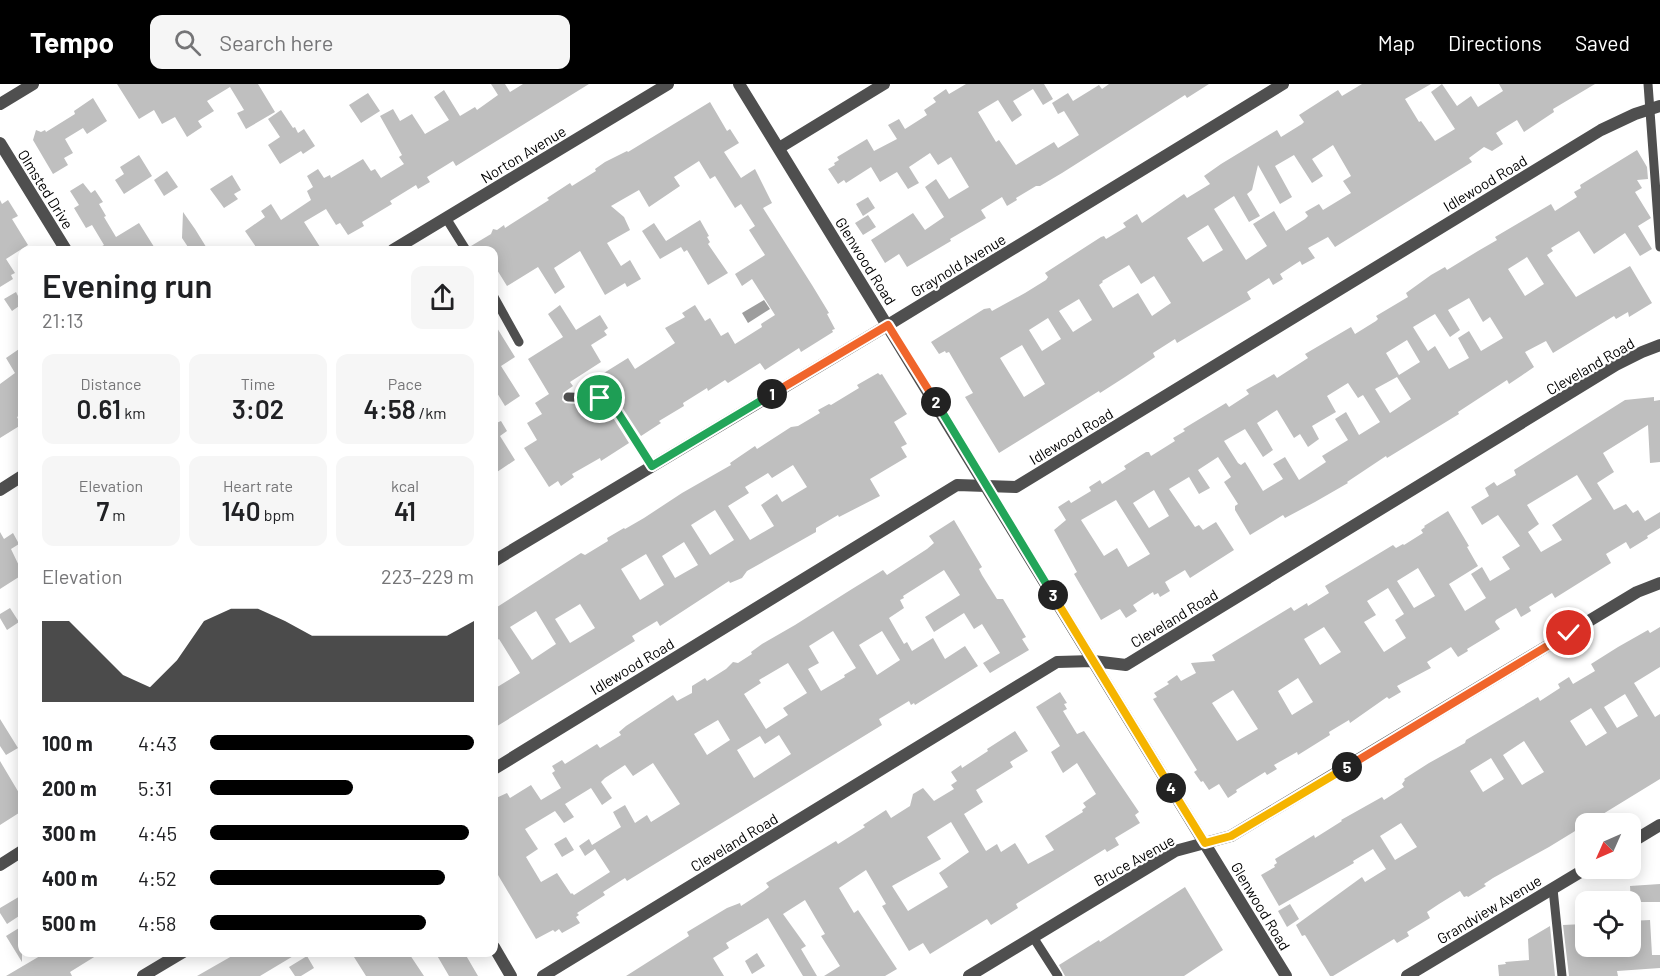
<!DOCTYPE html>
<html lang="en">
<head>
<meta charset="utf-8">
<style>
  :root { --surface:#fff; --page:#f6f6f6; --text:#202124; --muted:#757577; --accent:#000 }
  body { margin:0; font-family:Barlow,sans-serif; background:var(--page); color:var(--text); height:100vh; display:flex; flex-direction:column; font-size:22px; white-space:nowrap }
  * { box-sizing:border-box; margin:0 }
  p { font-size:20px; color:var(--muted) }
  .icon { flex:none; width:33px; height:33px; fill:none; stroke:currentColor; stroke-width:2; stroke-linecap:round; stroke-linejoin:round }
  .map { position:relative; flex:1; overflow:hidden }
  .panel { position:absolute; left:18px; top:162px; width:480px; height:711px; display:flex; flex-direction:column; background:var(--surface); border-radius:12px; box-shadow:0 3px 15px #0003 }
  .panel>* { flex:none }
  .needle { width:39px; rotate:225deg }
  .fabs { position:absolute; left:1575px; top:729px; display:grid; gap:12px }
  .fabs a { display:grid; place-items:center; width:66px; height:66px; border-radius:12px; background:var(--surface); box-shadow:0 3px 15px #0003; font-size:30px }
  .pin { position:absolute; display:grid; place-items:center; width:51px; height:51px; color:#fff; margin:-26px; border:3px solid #fff; border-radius:50%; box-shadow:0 2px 6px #0007 }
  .km { position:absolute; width:30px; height:30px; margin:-15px; border-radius:50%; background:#222; color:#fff; font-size:16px; line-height:30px; text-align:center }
  .round { display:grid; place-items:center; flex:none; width:63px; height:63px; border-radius:12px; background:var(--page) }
  .headline { display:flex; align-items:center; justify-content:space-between; height:102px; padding:0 24px }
  h1 { font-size:33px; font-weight:600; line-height:45px }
  .metrics { display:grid; grid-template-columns:repeat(3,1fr); gap:9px; height:102px; padding:6px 24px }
  .metrics div { display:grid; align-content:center; border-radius:12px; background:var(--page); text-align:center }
  .metrics b { font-size:26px; font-weight:600 }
  .metrics small { font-size:16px; font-weight:400 }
  .metrics p { font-size:16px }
  .chart { height:168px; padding:12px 24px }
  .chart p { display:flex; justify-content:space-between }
  .chart svg { width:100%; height:108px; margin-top:6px; fill:var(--accent); opacity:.7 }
  ul { padding:0 24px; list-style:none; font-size:20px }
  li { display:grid; grid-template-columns:96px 72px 1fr; align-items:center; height:45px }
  li i { height:15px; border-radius:8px; background:var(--accent) }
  header { display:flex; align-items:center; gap:36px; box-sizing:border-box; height:84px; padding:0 30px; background:var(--accent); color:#fff }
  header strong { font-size:28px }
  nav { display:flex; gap:33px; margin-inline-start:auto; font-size:21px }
  .search { width:420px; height:54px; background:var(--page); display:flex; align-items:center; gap:15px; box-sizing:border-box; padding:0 21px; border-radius:12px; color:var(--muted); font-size:22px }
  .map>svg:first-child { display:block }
  .water { fill:#9d9d9d }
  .building { fill:#bfbfbf; fill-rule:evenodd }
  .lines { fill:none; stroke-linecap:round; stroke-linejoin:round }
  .service { stroke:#4f4f4f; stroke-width:9 }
  .minor { stroke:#4f4f4f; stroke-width:12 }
  .tertiary { stroke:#4f4f4f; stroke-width:12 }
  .split-1-casing { stroke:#fff; stroke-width:12 }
  .split-2-casing { stroke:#fff; stroke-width:12 }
  .split-3-casing { stroke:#fff; stroke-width:12 }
  .split-4-casing { stroke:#fff; stroke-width:12 }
  .split-5-casing { stroke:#fff; stroke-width:12 }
  .split-6-casing { stroke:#fff; stroke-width:12 }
  .split-1 { stroke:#22a559; stroke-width:8 }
  .split-2 { stroke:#f0652b; stroke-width:8 }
  .split-3 { stroke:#22a559; stroke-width:8 }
  .split-4 { stroke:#f5b400; stroke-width:8 }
  .split-5 { stroke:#f5b400; stroke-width:8 }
  .split-6 { stroke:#f0652b; stroke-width:8 }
  .labels { text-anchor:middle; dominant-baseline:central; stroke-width:4.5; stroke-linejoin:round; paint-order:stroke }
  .street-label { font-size:15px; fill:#000; stroke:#fff }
</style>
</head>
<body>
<header>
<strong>Tempo</strong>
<div class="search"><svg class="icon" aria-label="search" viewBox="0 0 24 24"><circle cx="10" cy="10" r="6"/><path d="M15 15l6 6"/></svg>Search here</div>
<nav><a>Map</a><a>Directions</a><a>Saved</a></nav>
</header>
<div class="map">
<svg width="1660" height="892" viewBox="0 0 1660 892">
  <rect width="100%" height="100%" fill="#fff"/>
  <path class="water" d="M764,216L770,225L748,239L742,229Z"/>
  <path class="building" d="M117,0H258L275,28L246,45L237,29L244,26L230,3L207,17L214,27L198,37L202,43L187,53L175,33L162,40L154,26L139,35Z
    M491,0H505L510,8L523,0H589L456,82L453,77L427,93L430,98L418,105L416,101L390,117L392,120L362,138L364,142L348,151L340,139L336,141L326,125L304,138L322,166H258L245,147L265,133L261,127L271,120L281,136L311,116L307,107L313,103L307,92L318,85L324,94L330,91L331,94L363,75L371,87L375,85L381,94L404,80L399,73L402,71L380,32L393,25L400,37L412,30L425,50L449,36L434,13L444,6L460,32L475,23L477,26L498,11Z
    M966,0H1044L1053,15L1043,21L1033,5L1013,17L1022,31L1012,38L998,16L978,28L996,58L999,56L1016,81L1054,58L1058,64L1079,51L1064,27L1058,30L1052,19L1068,9L1073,17L1099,1L1102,5L1109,0H1209L1187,14L1185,11L1062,89L1040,102H1036L1016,114L1017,116L1007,122L1002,113L981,126L986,134L950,155L951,157L907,183L899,170L885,179L871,156L913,129L925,146L944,133L925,103L936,95L949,115L969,103L951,73L938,81L930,69L909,83L919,99L908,105L897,88L880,98L871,83L846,99L844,96L838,100L828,85L835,81L834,79L839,76L837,73L867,55L874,67L897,55L888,41L899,35L905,45L927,31L924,26L936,18L933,14L946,5L949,10Z
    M1362,0H1431L1405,15L1419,38L1421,37L1435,57L1455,45L1431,8L1442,0L1457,22L1471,12L1478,23L1503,7L1499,0H1595L1553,25L1554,28L1524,48L1517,36L1496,49L1503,60L1492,67L1484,63L1469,74L1472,78L1335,163L1328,153L1308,164L1315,174L1302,181L1300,177L1280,190L1283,195L1273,201L1269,194L1247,208L1251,215L1177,259L1175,255L1153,269L1155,273L1125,293L1100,309L1099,307L999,369L965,313L973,309L949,268L946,269L945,267L939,270L931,258L984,225L990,224L992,227L1025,209L1046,196L1048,193L1045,189L1101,153L1104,152L1106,155L1126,143L1123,139L1137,130L1142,139L1184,110L1187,114L1210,100L1204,92L1221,80L1277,46L1281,53L1302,40L1304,38L1299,31L1338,6L1342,12ZM1333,61L1351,92L1343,97L1351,109L1323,126L1319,120L1305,128L1308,132L1305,135L1286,147L1274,127L1253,140L1267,162L1246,176L1214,125L1234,112L1249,138L1260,132L1247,110L1252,106L1258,81L1280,120L1292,113L1275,82L1294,71L1312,99L1323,92L1312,75ZM1208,141L1223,166L1203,178L1187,154ZM1129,181L1141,200L1154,192L1171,219L1152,232L1138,209L1113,224L1099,201L1103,198L1102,197ZM1079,215L1092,236L1073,248L1059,227ZM1048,234L1061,255L1042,267L1029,246ZM1022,261L1045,300L1024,313L1000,274Z
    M368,9L380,27L361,39L349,21Z
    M93,14L107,37L87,50L83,44L65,55L73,69L64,74L68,81L53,90L33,56L36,46L41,48L45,46L46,48L75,30L74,27Z
    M710,18L727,47L730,45L739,59L724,68L741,94L755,85L772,119L763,124L812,201L829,229L827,230L835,245L832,246L833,248L801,268L799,264L765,286L760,279L728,299L725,296L708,307L707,304L683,319L684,322L659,337L661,339L641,352L620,320L607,310L609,309L599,292L628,274L635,285L675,259L665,244L685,233L682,229L695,221L705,237L710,234L721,252L728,248L735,260L762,243L761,240L775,231L752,195L742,202L735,190L765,171L749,146L755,142L741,120L735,124L715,92L710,95L699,77L674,93L680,102L649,123L639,106L611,122L624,133L630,146L607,159L621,182L630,176L641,195L627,203L625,199L605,211L580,167L554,184L565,203L555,210L538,183L507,202L494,181V166H473L471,162L491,150L493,145L497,146L504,141L505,144L549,116L547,114L570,99L572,102L596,87L595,85L605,78L627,67L628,68Z
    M281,26L293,44L295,43L298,49L304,45L315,62L303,70L301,67L280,80L268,61L280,53L268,35Z
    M1637,66L1647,83L1648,95L1637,96L1642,104L1635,108L1651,134L1638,142L1652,165L1640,172L1625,149L1594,170L1579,147L1551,164L1553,167L1547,171L1576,213L1630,182L1652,219L1629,233L1628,228L1616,235L1614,232L1553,269L1546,257L1525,268L1534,283L1521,292L1509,300L1507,296L1458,328L1459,330L1387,374L1386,372L1347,398L1348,399L1315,418L1285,434L1283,431L1250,451L1235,426V422L1238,420L1224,398L1231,393L1218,373L1198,386L1210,404L1199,410L1189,393L1169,405L1195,443L1199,441L1203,446L1216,438L1234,466L1190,494L1185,486L1165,498L1170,507L1160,513L1158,509L1154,511L1153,508L1133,521L1137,527L1126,534L1120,525L1101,536L1074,490L1077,488L1054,446L1066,436L1058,423L1069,416L1071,419L1091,407L1089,403L1100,396L1102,400L1126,385L1124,382L1146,368H1149L1151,372L1175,357L1173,354L1185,347L1183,345L1226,319L1229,323L1249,310L1246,306L1274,290L1277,294L1308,274L1305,270L1351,243L1355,250L1376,237L1378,235L1376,232L1408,213L1406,209L1431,191L1445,183L1447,186L1478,167L1497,156L1495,153L1551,120L1555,127L1577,113L1574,108L1581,104L1580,101ZM1527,173L1544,200L1525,212L1508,185ZM1469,214L1483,238L1490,233L1503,254L1481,267L1469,247L1458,254L1469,274L1449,285L1435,262L1428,267L1413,243L1435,230L1450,253L1460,246L1448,226ZM1407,256L1420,278L1399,291L1386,269ZM1397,293L1411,315L1390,329L1375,305ZM1348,299L1358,314L1363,311L1380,338L1359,351L1346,328L1335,335L1348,356L1322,372L1326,378L1299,396L1285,373L1273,380L1283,395L1263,407L1245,378L1241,381L1238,379L1224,357L1245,345L1263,373L1273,366L1257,339L1277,326L1294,354L1300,350L1308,363L1319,355L1312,342L1336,328L1327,312ZM1154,406L1169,432L1149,444L1133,419ZM1116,416L1150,470L1128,483L1117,464L1104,472L1081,436Z
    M139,71L152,92L124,110L115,96L124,90L120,83Z
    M167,87L178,103L164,112L154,96Z
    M232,91L241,106L234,110L238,115L224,124L210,105Z
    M83,99L91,109L95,106L103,118L99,120L106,132L104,133L116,153L139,139L156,166H95L104,161L92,141L86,144L74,124L79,121L70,107Z
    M868,113L875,124L863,132L856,120Z
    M0,116L2,120L8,116L18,132L12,135L28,161L6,175L15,189L11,191L13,195L0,203Z
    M183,128L195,145L208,166H190L182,154Z
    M868,131L876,143L863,151L855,139Z
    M700,136L709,152L707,153L710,158L708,160L728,189L708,201L687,166L684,168L681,163L660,175L642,147L654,139L666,157Z
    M16,208L22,220L12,227L4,215Z
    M560,221L576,246L600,231L608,244L604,247L607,251L591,261L601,278L570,298L573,302L563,309L562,316L565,319L576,320L580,327L590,320L598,321L610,329L629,359L601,377L600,374L572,390L574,393L561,402L558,397L549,403L524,364L537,356L527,339L542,330L535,319L549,310L528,275L563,253L548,230Z
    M494,239L515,273L501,282L520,312L505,322L494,304Z
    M22,263V330L17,333L21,341L0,354V300L15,289L6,274Z
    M878,289L880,291L882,290L907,330L894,338L907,360L901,363L907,373L870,395L880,412L839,433L838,431L816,444V448L747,487L742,494L730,499L729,497L660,542L657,537L632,552L635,557L494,644V605L520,589L499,555L494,558V525L581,469L585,471L608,457L607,454L624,444L625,445L644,434L682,409L731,381L730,379L755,362L757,365L791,343L798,342L820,329L818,326L829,320L831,321L859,304L857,301ZM793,381L807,403L782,418L777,410L761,421L774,442L750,456L728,422L749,409L745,403L768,389L772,394ZM715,426L734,456L710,471L691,441ZM684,458L698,481L675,494L662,472ZM646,470L664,501L640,516L621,485ZM580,520L595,544L570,559L555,535ZM536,527L556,560L532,576L510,543Z
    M1654,313V317L1660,316V378L1650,379L1648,341L1603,369L1614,388L1597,399L1614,426L1626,420L1633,429L1638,426L1645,437L1660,428V444L1647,452L1648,454L1630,465L1626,458L1606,470L1611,479L1555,514L1552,509L1529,523L1531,527L1521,533L1516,524L1496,536L1495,538L1500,545L1467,565L1468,567L1458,573L1451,563L1427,578L1431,584L1397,602L1401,608L1389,615L1387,613L1350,639L1349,636L1329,648L1330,651L1298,671L1297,668L1274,681L1277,685L1267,691L1265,688L1236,706L1237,708L1228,714L1219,700L1209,706L1203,697L1201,698L1194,688L1197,686L1153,615L1157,613L1154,609L1169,600L1167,598L1177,591L1181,597L1196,589L1191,579L1215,577L1212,571L1291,523L1294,527L1307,519L1308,522L1329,509L1325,502L1393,461L1396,464L1403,460L1404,461L1423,449L1421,446L1425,443L1424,442L1448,427L1469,462L1467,463L1478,482L1449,500L1465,527L1486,514L1471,490L1482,483L1490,497L1510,485L1502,473L1520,462L1498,431L1482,441L1471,423L1489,412L1485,404L1494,398L1497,402L1516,391L1514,386L1625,316ZM1577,391L1592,415L1552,441L1562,456L1541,468L1528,448L1539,440L1527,421ZM1418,484L1435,512L1414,524L1397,497ZM1388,504L1404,530L1395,536L1406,554L1384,568L1364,538L1376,531L1367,517ZM1324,543L1341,568L1320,581L1304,555ZM1298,594L1313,618L1292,631L1278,607ZM1233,606L1258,645L1237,657L1212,619Z
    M501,337L507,347L500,352L515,376L494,390V340Z
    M954,436L982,483L979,485L982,491L997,515H1003L1026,553L1022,555L1029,566L990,589L983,579L1000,569L982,540L974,545L964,529L934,548L925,533L960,511L944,486L903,512L904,514L900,516L904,524L889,534L904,560L907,558L912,567L933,554L945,575L965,562L978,582L915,621L914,619L911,621L909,617L879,635L882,641L627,797L625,794L603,808L605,811L577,829L579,831L576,833L580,839L562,849L559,845L555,848L553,846L536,855L498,791L494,793V715L507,709L510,714L531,701L541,716L561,704L552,689L555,687L552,682L562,676L565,680L597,660L600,664L621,651L619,648L626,642L673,611L677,617L692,609V602L705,594L707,597L726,585L733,578L738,579L752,570L751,568L762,560L795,541L852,505L883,486L887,491L927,465L934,459L929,452ZM833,547L856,584L844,591L845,593L821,607L808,585L819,579L809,562ZM882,547L900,576L877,591L859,561ZM788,579L807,609L783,624L788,631L766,645L744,610L761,599L759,596ZM718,636L730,656L707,671L694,650ZM779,651L791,670L754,694L737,666L760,652L765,660ZM653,679L680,720L651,738L647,731L635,739L625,721L613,728L621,743L592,761L589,755L579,762L585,772L595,765L610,788L574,811L572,809L571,810L557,789L541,798L526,773L538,765L525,745L555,727L564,739L574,733L565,720L591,704L602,721L612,714L601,698L605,694L625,681L633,692Z
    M0,448L4,455L13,449L19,460L11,465L22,488V491L0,505Z
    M10,524L19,538L7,546L0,534V530Z
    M1660,543V583L1634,599L1655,633L1660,630V695L1549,763L1493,794L1484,800L1486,802L1468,813L1467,812L1464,813L1460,807L1439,820L1427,828L1430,834L1407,848L1409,852L1397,859L1394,855L1333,892H1330L1305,851L1302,852L1296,841L1362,793L1365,798L1386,785L1373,765L1353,777L1354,779L1279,822L1261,791L1275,783L1274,781L1277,779L1275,775L1314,751L1315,754L1342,737L1341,736L1382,713L1384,716L1404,703L1402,700L1405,696L1404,695L1429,679L1465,659L1466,656L1538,613L1540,617L1560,604L1558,600L1569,593L1573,600L1595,587L1591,580L1618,563L1648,546L1650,549ZM1625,610L1638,632L1617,644L1604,623ZM1591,624L1607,649L1586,662L1570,637ZM1524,657L1544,688L1522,701L1503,671ZM1491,674L1504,695L1483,708L1470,687ZM1401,739L1417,763L1395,776L1380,752Z
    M1060,608L1067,619L1064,620L1067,625L1063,627L1077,650L1084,647L1139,728L1135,731L1140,739L1115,754L1119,761L1107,768L1105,765L1016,820L1018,824L991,841L987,835L930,870L923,859L909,867L882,822L886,820L866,786L839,804L854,829L858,826L897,885L885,892H824L840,882L821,852L825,850L805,816L783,830L806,862L801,865L817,892H803L768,834L726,859L729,864L713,874L724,892H626L689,852L687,848L727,824L740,819L741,822L764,807L769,803L766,799L836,757L838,760L865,743L863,741L886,726L891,734L910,722L913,710L923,704L934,717L954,705L951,701L957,697L951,688L961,681L962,684L988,667L987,665L1015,647L1028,667L1010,678L1013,683L976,706L983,718L964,730L986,767L997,760L1001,768L1015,759L1028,780L1054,766L1045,752L1083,728L1082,726L1086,723L1083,719L1096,710L1077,679L1063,689L1051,668L1060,662L1036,623ZM951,738L969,768L939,789L948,803L908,827L892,802L941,775L927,753Z
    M0,635L18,664L6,671L0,662Z
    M0,677L22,714V727L0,741Z
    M566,753L574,766L562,773L554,760Z
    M1660,800V818H1631L1630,802Z
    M1185,803L1223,866L1184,892H1065L1059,881L1099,856L1100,858Z
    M22,811V830L7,840L0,829V824Z
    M1290,820L1299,835L1287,843L1278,827Z
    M1650,836L1652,871H1660V884L1617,887L1618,892H1569L1563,841L1584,840L1585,862H1630V837Z
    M1550,842L1555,892H1499L1498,881L1506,880L1505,878L1529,876L1528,855Z
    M19,844L22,850V878L6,852Z
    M239,868H300L260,892H197Z
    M361,868H408L424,892H366L354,873Z
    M435,868H464L478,892H449Z
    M45,869H52L99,870L70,888L72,892H6Z
    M757,869L765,882L752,890L745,877Z
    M307,872L314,884L301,892H295L289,883Z"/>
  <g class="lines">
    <path class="service" d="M1648,0L1660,163
      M446,134L466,166
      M494,213L519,258
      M568,313L600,314L615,324L652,382
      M1553,805L1562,892
      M1033,853L1058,892"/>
    <path class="minor" d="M0,20L33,0
      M0,59L66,166
      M779,64L884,0
      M393,166L668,0
      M0,406L22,392
      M494,477L888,241L1283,0
      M494,685L957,401L1016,403L1601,46L1635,30L1660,22
      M0,781L22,767
      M494,863L511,892
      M143,892L183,868
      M543,892L1057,578L1093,577L1126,581L1616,281L1642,268L1660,261
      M969,892L1175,767L1231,752L1637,508L1660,499"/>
    <path class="tertiary" d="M739,0L1286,892
      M1630,759L1660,741
      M1407,892L1587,784"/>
  </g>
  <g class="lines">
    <g class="split-1-casing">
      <path id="split-1" d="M600,314L615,324L652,382L772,310"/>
    </g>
    <g class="split-2-casing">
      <path id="split-2" d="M772,310L888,241L936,318"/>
    </g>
    <g class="split-3-casing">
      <path id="split-3" d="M936,318L1053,511"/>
    </g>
    <g class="split-4-casing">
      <path id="split-4" d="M1053,511L1171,704"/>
    </g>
    <g class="split-5-casing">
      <path id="split-5" d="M1171,704L1205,759L1231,752L1347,683"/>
    </g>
    <g class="split-6-casing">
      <path id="split-6" d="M1347,683L1569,549"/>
    </g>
    <use href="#split-1" class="split-1"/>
    <use href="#split-2" class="split-2"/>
    <use href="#split-3" class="split-3"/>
    <use href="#split-4" class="split-4"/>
    <use href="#split-5" class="split-5"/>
    <use href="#split-6" class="split-6"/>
  </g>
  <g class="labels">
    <g class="street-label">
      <text transform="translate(523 70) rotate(-31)">Norton Avenue</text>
      <text transform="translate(1485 99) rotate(-31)">Idlewood Road</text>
      <text transform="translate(46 105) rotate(58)">Olmsted Drive</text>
      <text transform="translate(866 177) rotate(58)">Glenwood Road</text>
      <text transform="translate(958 181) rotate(-31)">Graynold Avenue</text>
      <text transform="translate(1590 282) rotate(-30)">Cleveland Road</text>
      <text transform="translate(1071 352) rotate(-31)">Idlewood Road</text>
      <text transform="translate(1174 534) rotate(-31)">Cleveland Road</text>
      <text transform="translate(632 582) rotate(-31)">Idlewood Road</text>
      <text transform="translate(734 758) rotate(-31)">Cleveland Road</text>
      <text transform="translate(1134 776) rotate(-29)">Bruce Avenue</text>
      <text transform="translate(1261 822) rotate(59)">Glenwood Road</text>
      <text transform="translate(1489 825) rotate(-31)">Grandview Avenue</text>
    </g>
  </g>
</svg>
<div class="fabs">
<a><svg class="needle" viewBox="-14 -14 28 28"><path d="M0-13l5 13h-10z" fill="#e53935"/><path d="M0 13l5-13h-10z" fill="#757577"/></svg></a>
<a><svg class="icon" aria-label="locate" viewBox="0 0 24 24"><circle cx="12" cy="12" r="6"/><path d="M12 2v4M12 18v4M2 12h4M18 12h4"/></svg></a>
</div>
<div class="pin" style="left:600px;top:314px;background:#1e9e55"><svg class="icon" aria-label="arrive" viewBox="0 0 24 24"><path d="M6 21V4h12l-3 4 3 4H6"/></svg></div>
<div class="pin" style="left:1569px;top:549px;background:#d93025"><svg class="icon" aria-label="check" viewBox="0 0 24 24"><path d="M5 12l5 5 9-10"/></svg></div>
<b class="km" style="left:772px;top:310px">1</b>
<b class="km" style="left:936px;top:318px">2</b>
<b class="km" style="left:1053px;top:511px">3</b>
<b class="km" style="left:1171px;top:704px">4</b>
<b class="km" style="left:1347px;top:683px">5</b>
<section class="panel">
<div class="headline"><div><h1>Evening run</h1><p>21:13</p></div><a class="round"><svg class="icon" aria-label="share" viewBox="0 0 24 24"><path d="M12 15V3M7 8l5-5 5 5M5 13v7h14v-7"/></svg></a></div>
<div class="metrics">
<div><p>Distance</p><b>0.61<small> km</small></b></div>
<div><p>Time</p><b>3:02</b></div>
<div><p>Pace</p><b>4:58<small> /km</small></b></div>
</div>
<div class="metrics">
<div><p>Elevation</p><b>7<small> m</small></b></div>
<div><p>Heart rate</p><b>140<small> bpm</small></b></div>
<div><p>kcal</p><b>41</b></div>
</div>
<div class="chart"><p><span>Elevation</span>223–229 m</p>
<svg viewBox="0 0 160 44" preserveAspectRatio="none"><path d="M0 44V11L10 11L20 22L30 33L40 38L50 27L60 11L70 6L80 6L90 11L100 17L110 17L120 17L130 17L140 17L150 17L160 11V44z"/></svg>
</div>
<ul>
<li><b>100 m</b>4:43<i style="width:100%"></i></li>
<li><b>200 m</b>5:31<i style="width:54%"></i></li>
<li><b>300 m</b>4:45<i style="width:98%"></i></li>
<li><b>400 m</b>4:52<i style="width:89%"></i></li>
<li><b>500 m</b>4:58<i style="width:82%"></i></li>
</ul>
</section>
</div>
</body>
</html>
